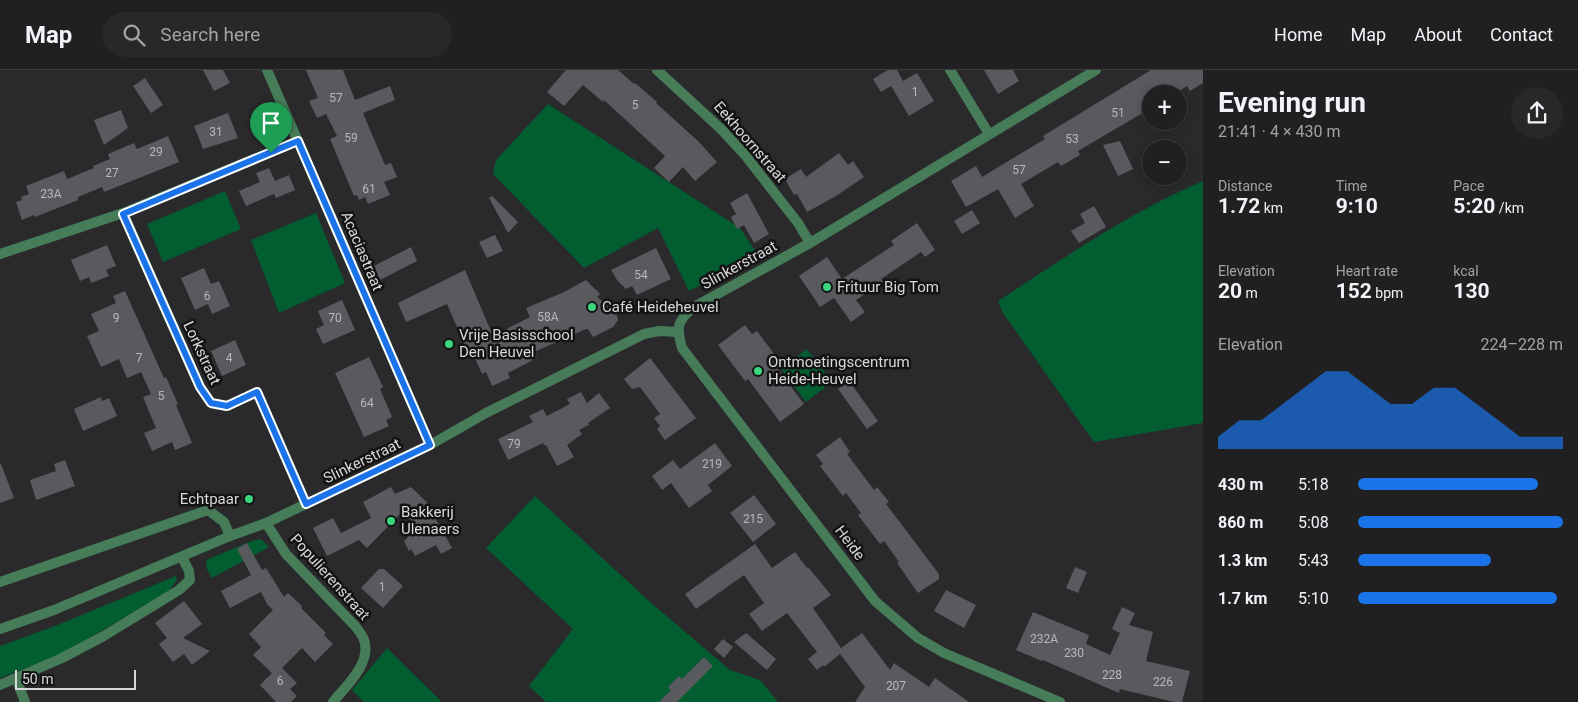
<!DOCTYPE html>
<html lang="en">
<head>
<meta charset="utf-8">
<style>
  :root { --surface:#202022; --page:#28282a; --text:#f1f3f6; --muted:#a2a3a5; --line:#3d3e40; --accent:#1a73e8 }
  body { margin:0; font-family:Roboto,sans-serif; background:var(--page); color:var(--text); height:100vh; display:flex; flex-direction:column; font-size:19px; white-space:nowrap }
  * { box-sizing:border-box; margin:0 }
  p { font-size:16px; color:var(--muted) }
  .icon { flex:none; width:28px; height:28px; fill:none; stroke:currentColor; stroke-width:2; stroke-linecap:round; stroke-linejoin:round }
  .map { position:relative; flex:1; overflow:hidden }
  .side { display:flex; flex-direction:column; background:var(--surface); width:375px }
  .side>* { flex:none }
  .buttons { position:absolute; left:1142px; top:15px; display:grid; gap:10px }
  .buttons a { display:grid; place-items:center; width:45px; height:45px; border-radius:50%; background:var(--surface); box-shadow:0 2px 12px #0003,0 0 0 1px var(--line); font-size:25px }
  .scale { position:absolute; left:15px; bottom:12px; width:121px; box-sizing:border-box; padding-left:5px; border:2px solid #d8d8da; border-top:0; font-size:14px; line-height:18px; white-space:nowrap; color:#d8d8da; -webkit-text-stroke:4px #131314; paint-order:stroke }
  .pin { position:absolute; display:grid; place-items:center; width:42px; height:42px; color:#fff; margin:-51px -21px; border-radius:50% 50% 50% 0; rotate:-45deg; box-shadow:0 0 5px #0007 }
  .pin .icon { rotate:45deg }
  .round { display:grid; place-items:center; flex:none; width:52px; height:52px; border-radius:26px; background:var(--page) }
  .headline { display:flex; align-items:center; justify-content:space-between; height:85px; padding:0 15px }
  h1 { font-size:28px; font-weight:700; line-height:38px }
  .stats { display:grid; grid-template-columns:repeat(3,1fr); gap:8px; height:85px; padding:5px 15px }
  .stats div { display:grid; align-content:center }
  .stats b { font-size:21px; font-weight:700 }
  .stats small { font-size:14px; font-weight:400 }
  .stats p { font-size:14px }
  .chart { height:140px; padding:10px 15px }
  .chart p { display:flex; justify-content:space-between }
  .chart svg { width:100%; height:90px; margin-top:5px; fill:var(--accent); opacity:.7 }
  ul { padding:0 15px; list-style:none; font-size:16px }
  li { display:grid; grid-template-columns:80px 60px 1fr; align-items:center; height:38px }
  li i { height:12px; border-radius:6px; background:var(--accent) }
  header { display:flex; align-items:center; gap:30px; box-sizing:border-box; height:70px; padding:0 25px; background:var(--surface); border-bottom:1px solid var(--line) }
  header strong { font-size:24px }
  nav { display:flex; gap:28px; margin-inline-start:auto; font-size:18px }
  .search { width:350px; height:45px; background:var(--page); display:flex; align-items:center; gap:12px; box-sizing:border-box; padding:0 18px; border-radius:28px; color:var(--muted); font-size:19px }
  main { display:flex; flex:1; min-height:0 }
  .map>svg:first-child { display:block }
  .green { fill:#025d30 }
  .building { fill:#595a5d }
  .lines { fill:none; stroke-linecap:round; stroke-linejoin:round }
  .minor { stroke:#467c58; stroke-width:10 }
  .route-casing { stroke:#fff; stroke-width:10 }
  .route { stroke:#1a73e8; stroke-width:6 }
  .poi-dot { fill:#3ad77f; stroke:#131314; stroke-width:2 }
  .labels { text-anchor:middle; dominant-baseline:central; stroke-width:5; stroke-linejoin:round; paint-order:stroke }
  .number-label { font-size:12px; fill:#b8b8bb }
  .street-label { font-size:15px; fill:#d8d8da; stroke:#131314 }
  .poi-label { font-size:15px; fill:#d8d8da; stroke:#131314; text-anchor:start }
</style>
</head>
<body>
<header>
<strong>Map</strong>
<div class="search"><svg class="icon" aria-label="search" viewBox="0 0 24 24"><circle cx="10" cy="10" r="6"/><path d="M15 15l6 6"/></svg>Search here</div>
<nav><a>Home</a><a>Map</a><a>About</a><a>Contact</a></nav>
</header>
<main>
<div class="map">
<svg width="1203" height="632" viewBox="0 0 1203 632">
  <rect width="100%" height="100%" fill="#2a2a2d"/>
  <path class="green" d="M548,34L740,158L758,185L689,221L658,158L584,198L493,104L496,90Z
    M1203,111V353L1094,372L1003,243L998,231C1064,188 1130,142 1203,111Z
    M225,121L241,159L163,192L147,154Z
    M316,143L345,213L279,243L251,170Z
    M807,279L832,312L806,332L781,299Z
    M535,426L649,531L730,600L760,610L778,632H546L529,616L573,559L486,478Z
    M261,469L269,477L212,508L207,499L206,490L252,471Z
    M176,506L177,510L169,521L62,584L0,608V576L55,556Z
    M387,578L441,631L440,632H364L352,620Z"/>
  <path class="building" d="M203,0H223L230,13L214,21Z
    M306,0H343L355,30L390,16L395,30L363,43L385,95L391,93L397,107L384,112L390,125L368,134L365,127L359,130L357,125L354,126L330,69L337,66L326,44L317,48L309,31L318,28Z
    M566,0H618L634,14L635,13L657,32L656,33L699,72L717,92L695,111L683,97L669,112L654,98L665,86L604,30L603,32L583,15L564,36L547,22Z
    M888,0H897L903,11L917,3L934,31L909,46L891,16L881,22L873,9Z
    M984,0H1013L1019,11L998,24Z
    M1151,0H1203V13L1190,21L1187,16L1175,24H1151V38L1078,81L1080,85L1061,96L1058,92L1021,114L1034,136L1015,148L998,119L966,137L951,111L976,96L982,107L1045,69L1043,66Z
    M145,8L163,35L151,43L133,16Z
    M121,40L128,58L104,75L94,50Z
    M228,43L238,68L203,79L194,56Z
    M168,66L179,92L104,122L102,117L78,127V130L35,147L34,145L22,150L16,132L22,130L21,127L29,124L26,116L64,101L67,109L94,98L93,96L110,89L108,84L134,73L137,79Z
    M1120,71L1133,99L1118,106L1103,75Z
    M839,83L848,95L853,91L864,107L836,126L807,142L797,124L794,125L785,109L801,99L806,107Z
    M269,98L275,111L289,105L295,120L276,128L274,124L246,136L239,121L260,112L256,103Z
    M747,123L769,164L754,173L744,155L737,159L731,147L736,144L730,133Z
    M492,126L518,152L508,163L489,128Z
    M1094,136L1106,157L1079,173L1071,161L1085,153L1080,144Z
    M972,140L980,153L962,164L954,151Z
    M917,153L935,180L925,187L921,182L881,209L883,212L856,230L865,242L851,252L834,228L820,237L799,206L827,187L842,209L894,175L891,171Z
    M495,165L503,181L487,188L479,172Z
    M107,175L116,196L106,200L109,206L91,213L89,207L80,211L71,190Z
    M411,177L417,191L380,210L374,196Z
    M656,178L671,209L637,225L632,216L626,219L617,210L611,200Z
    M204,198L211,214L219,211L230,236L212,244L208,234L195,240L181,208Z
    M465,200L493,266L530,247L526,238L564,222L586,210L600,224L597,227L616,242L618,250L613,257L593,267L588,259H586L534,282L537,288L508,303L510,308L492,316L486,302L482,304L474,286L470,287L447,234L406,252L398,233Z
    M125,221L164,308L166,307L178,334L176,335L192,373L175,380L172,372L152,381L144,363L156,358L143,327L151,324L141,302L127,308L119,289L101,297L87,266L99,261L91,244L116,233L113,226Z
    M342,230L355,260L323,274L316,259L324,255L318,241Z
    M745,255L752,264L757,261L778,289L773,293L804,334L780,352L748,309L745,311L718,275Z
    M235,270L246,295L222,306L211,281Z
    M369,287L383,317L380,319L392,347L386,350L389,356L364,367L335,303Z
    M650,288L696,348L665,370L657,359L660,356L654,348L660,344L640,317L632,319L624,309Z
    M849,311L878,351L867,359L838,319Z
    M581,322L587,333L599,323L610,338L588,353L589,355L579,360L582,364L567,375L574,387L557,396L546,375H544L543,373L508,390L498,369L533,352L529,346L543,339L547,346L570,334L567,329Z
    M101,327L102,331L109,328L117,346L83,361L74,339Z
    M840,367L850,382L847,384L874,420L877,417L889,432L886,434L939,504V509L918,523L897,493L899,492L884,471L880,474L858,445L861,443L846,423L843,426L820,396L823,394L816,385Z
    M715,373L732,396L708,415L712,421L689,438L671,413L662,420L652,406L673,390L680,399Z
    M65,390L75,416L36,430L30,410L56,401L54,394Z
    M1,394L14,428L0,433V395Z
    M391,417L395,424L411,417L439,444L435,448L452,478L441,484L436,475L415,486L411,479L409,481L404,471L418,457L402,442L367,478L359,470L327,486L313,458L333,448L341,463L371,448L363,432Z
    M754,425L776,454L753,472L730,443Z
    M247,473L262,500L266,498L284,527L288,523L302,536L301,538L326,563L324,565L333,574L315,592L302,578L282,598L297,613L290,619L297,626L291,632H276L260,615L272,603L253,585L261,577L249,564L273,540L267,534L261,522L230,538L221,521L251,505L237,479Z
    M755,474L772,498L795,482L807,498L808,497L831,525L813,538L841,578L862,563L890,600L894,593L929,617L935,608L969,632H855L865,617L840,584L824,597L823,595L817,600L808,589L817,582L787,543L762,561L749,544L764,533L744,505L696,539L685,524Z
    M1075,497L1087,502L1078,523L1066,518Z
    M379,499H384L403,516L383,538L361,518Z
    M946,520L976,535L964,558L934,541Z
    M184,531L202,554L183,568L210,581L192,595L184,584L173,592L159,574L167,568L155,553Z
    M1122,537L1135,543L1129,555L1153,562L1146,591L1190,601L1182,632H1174L1120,619L1119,623L1043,590L1042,591L1016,580L1033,542L1089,565L1086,574L1110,585L1120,563L1112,559Z
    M746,563L776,589L767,600L734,572Z
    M723,569L733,577L724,588L714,579Z
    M704,587L713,596L677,632H659L671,620L668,617L679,606L682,609Z"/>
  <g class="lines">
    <path class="minor" d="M267,0L430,375
      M657,0L721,59L745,85L798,153L810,173
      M950,0L989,64
      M123,143L200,317L211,333L227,336L257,322L306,434
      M0,184L123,143L298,71
      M266,453L286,484L356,557C359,561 363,566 364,570C372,593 346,616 333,632
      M0,512L208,440L224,452L230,466
      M0,559L54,540L230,466L266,453L430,375L486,343L644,264L659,261L677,262
      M16,608L25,632
      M0,615L62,588L102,567L179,520L190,510L189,501L182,487
      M1060,632L944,583L918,568L875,531L682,278C676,257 677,251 694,237L810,173L1096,0"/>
  </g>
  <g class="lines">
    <g class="route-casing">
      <path id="route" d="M298,71L430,375L306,434L257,322L227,336L211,333L200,317L123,144Z"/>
    </g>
    <use href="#route" class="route"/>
  </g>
  <g class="poi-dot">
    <circle cx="827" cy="217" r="5"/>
    <circle cx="592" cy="237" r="5"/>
    <circle cx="449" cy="274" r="5"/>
    <circle cx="758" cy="301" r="5"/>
    <circle cx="249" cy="429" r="5"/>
    <circle cx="391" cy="451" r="5"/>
  </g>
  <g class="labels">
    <g class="number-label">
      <text x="915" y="22">1</text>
      <text x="336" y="28">57</text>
      <text x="635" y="35">5</text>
      <text x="1118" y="43">51</text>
      <text x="216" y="62">31</text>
      <text x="351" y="68">59</text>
      <text x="1072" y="69">53</text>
      <text x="156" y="82">29</text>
      <text x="1019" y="100">57</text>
      <text x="112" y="103">27</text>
      <text x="369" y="119">61</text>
      <text x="51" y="124">23A</text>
      <text x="641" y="205">54</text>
      <text x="207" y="226">6</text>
      <text x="548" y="247">58A</text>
      <text x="116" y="248">9</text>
      <text x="335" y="248">70</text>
      <text x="139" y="288">7</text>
      <text x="229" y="288">4</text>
      <text x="161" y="326">5</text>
      <text x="367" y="333">64</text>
      <text x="514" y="374">79</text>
      <text x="712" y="394">219</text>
      <text x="753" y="449">215</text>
      <text x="382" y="517">1</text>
      <text x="1044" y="569">232A</text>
      <text x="1074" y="583">230</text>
      <text x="1112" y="605">228</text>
      <text x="280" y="611">6</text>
      <text x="1163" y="612">226</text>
      <text x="896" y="616">207</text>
    </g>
    <g class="street-label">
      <text transform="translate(750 72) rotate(49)">Eekhoornstraat</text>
      <text transform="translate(362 181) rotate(67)">Acaciastraat</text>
      <text transform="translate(739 195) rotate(-29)">Slinkerstraat</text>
      <text transform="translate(202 283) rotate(65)">Lorkstraat</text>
      <text transform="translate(362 391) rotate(-26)">Slinkerstraat</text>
      <text transform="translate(850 473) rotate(53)">Heide</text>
      <text transform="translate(330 507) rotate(48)">Populierenstraat</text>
    </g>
    <g class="poi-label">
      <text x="837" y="217">Frituur Big Tom</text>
      <text x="602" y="237">Café Heideheuvel</text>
      <text x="459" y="265">Vrije Basisschool<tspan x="459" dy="17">Den Heuvel</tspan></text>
      <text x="768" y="292">Ontmoetingscentrum<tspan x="768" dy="17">Heide-Heuvel</tspan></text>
      <text x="239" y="429" text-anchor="end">Echtpaar</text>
      <text x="401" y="442">Bakkerij<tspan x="401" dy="17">Ulenaers</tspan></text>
    </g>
  </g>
</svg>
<div class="buttons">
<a>+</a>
<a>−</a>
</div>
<div class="scale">50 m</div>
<div class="pin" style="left:271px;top:83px;background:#1e9e55"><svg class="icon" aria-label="arrive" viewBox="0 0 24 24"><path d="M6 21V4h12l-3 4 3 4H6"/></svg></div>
</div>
<section class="side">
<div class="headline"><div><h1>Evening run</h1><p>21:41 · 4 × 430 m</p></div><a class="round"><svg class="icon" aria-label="share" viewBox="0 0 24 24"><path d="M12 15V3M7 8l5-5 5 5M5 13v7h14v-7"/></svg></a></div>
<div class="stats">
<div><p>Distance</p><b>1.72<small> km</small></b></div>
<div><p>Time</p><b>9:10</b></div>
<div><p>Pace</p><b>5:20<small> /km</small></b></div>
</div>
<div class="stats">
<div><p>Elevation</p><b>20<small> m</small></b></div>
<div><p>Heart rate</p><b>152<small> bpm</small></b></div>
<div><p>kcal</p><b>130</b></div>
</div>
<div class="chart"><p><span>Elevation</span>224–228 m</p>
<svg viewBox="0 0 160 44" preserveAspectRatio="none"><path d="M0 44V38L10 30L20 30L30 22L40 14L50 6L60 6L70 14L80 22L90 22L100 14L110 14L120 22L130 30L140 38L150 38L160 38V44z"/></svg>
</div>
<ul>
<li><b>430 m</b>5:18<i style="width:88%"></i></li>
<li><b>860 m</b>5:08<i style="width:100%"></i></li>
<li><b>1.3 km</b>5:43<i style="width:65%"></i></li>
<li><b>1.7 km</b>5:10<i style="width:97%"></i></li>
</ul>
</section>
</main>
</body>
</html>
